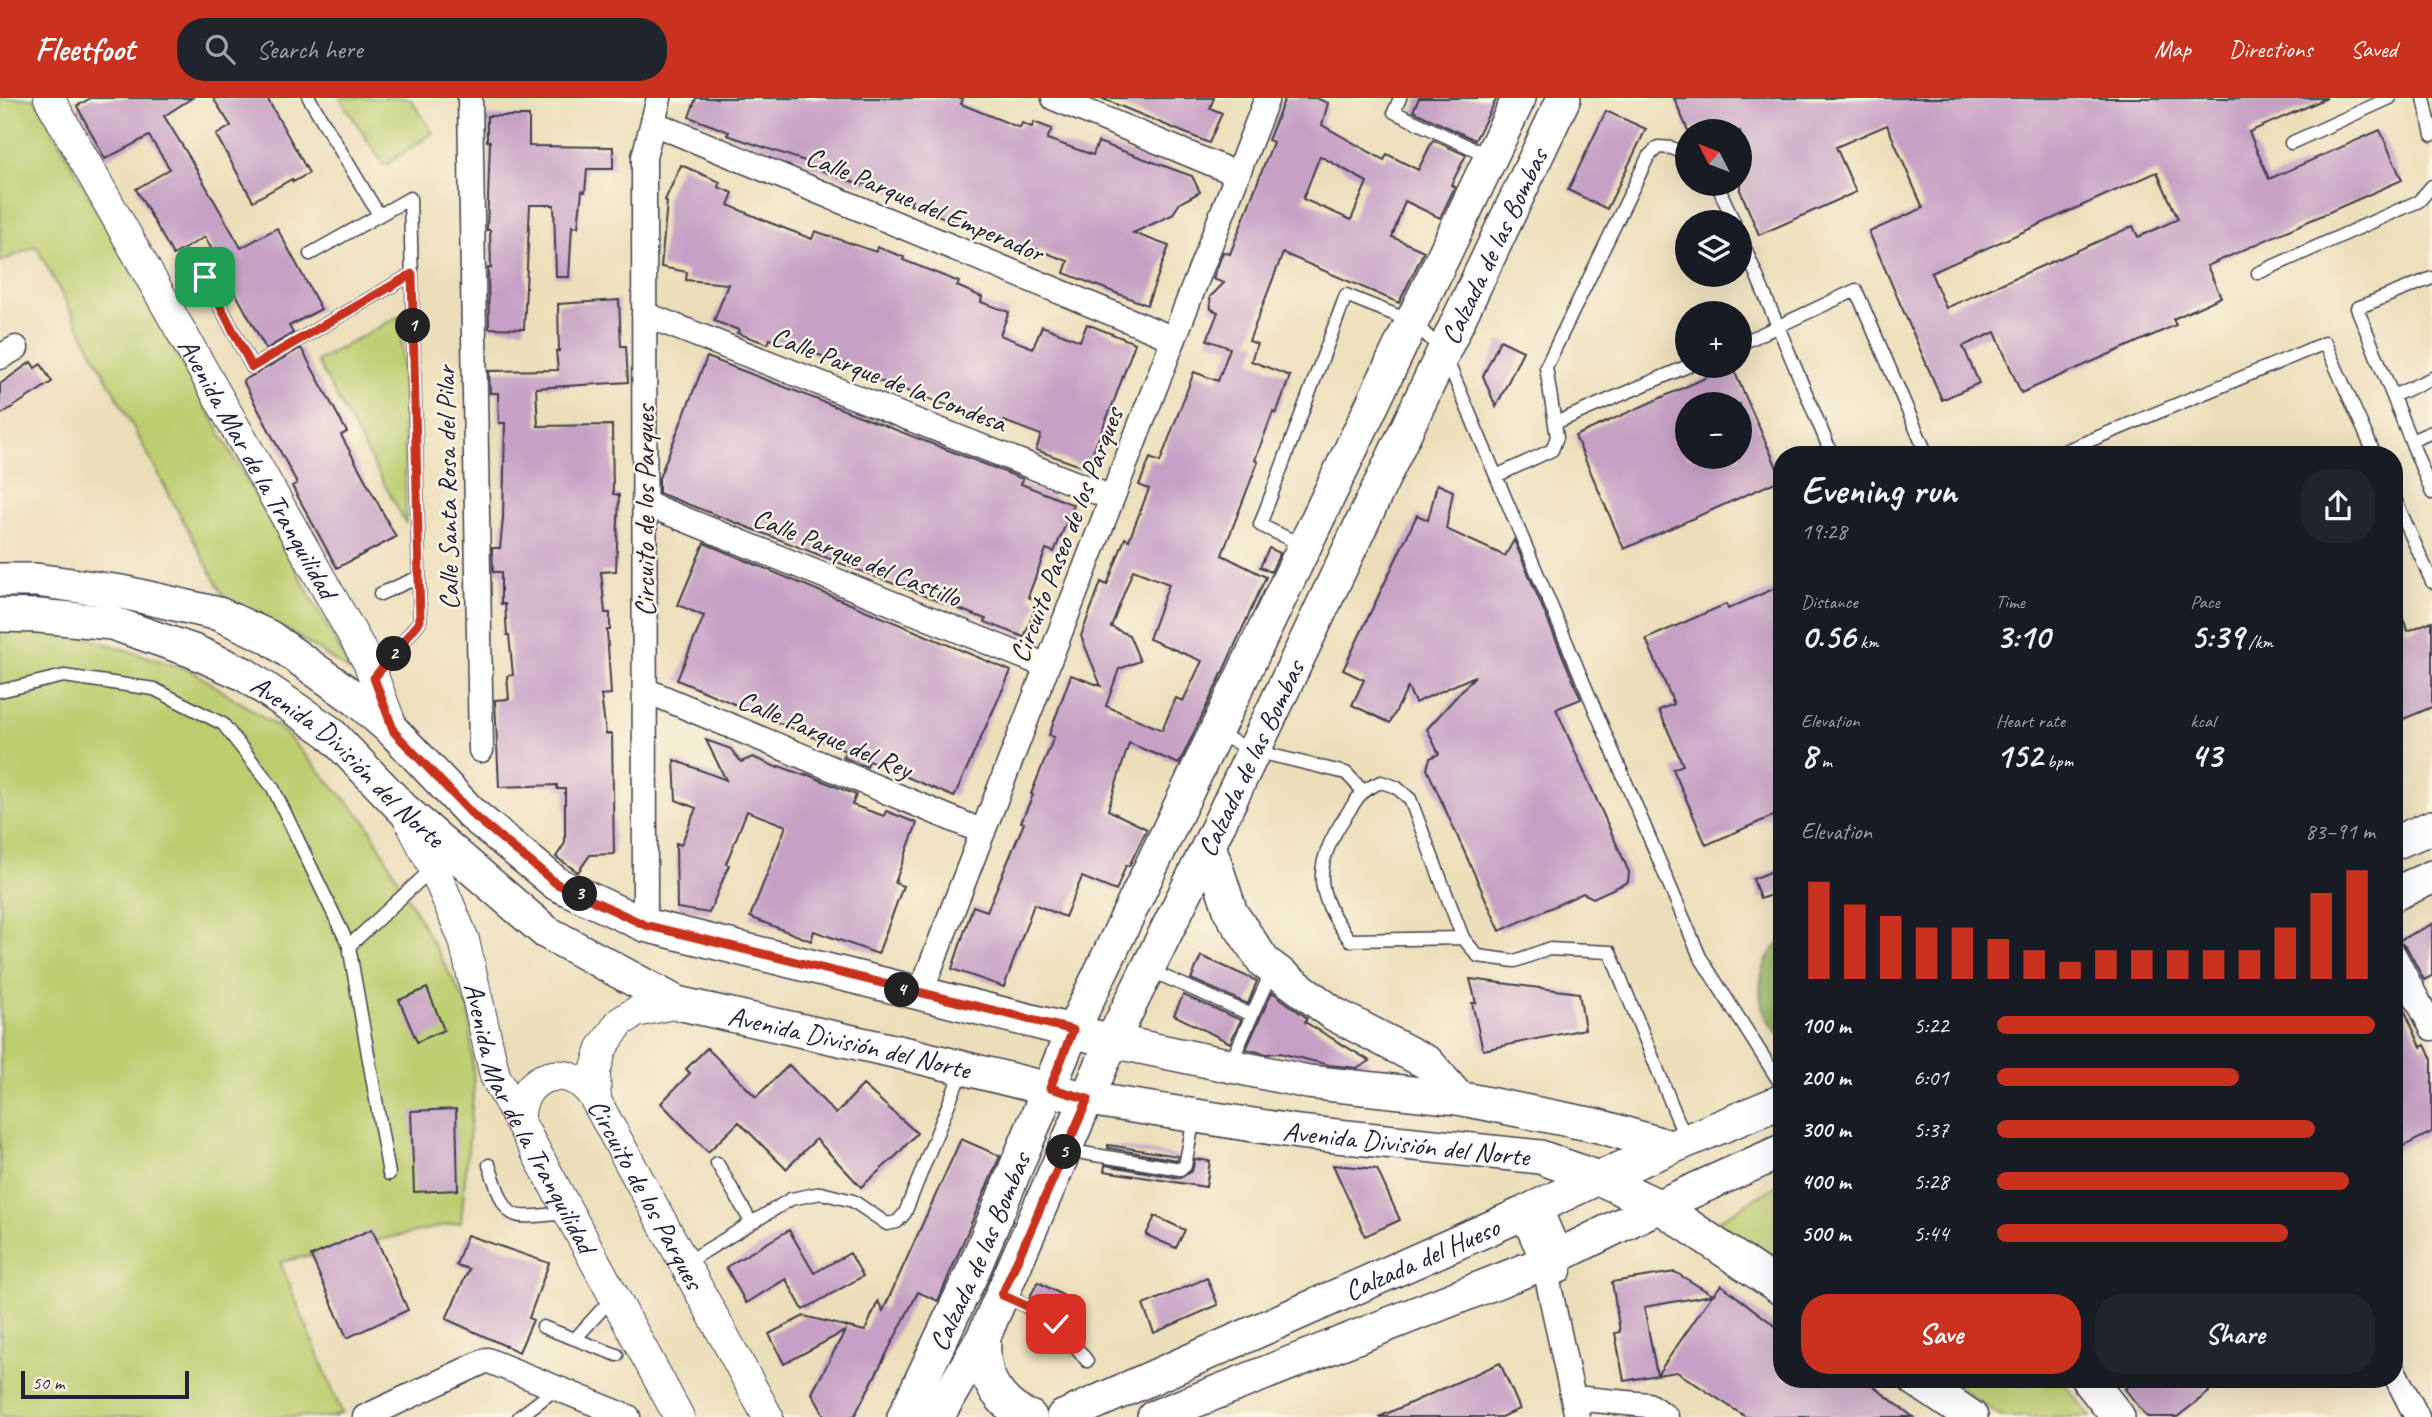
<!DOCTYPE html>
<html lang="en">
<head>
<meta charset="utf-8">
<style>
  :root { --surface:#171b24; --page:#20242c; --text:#f1f3f6; --muted:#9ea1a6; --accent:#c8321e }
  body { margin:0; font-family:Caveat,sans-serif; background:var(--page); color:var(--text); height:100vh; display:flex; flex-direction:column; font-size:26px; white-space:nowrap }
  * { box-sizing:border-box; margin:0 }
  p { font-size:23px; color:var(--muted) }
  .icon { flex:none; width:38px; height:38px; fill:none; stroke:currentColor; stroke-width:2; stroke-linecap:round; stroke-linejoin:round }
  .map { position:relative; flex:1; overflow:hidden }
  .sheet { position:absolute; left:1773px; top:348px; width:630px; height:942px; display:flex; flex-direction:column; background:var(--surface); border-radius:28px; box-shadow:0 7px 28px #0002 }
  .sheet>* { flex:none }
  .needle { width:46px; rotate:312deg }
  .fabs { position:absolute; left:1675px; top:21px; display:grid; gap:14px }
  .fabs a { display:grid; place-items:center; width:77px; height:77px; border-radius:50%; background:var(--surface); box-shadow:0 7px 28px #0002; font-size:35px }
  .scale { position:absolute; left:21px; bottom:18px; width:168px; box-sizing:border-box; padding-left:7px; border:4px solid #22223b; border-top:0; font-size:19px; line-height:24px; white-space:nowrap; color:#22223b; -webkit-text-stroke:5px #fcf5e5; paint-order:stroke }
  .pin { position:absolute; display:grid; place-items:center; width:60px; height:60px; color:#fff; margin:-30px; border-radius:14px; box-shadow:0 4px 10px #0006 }
  .km { position:absolute; width:35px; height:35px; margin:-18px; border-radius:50%; background:#222; color:#fff; font-size:19px; line-height:35px; text-align:center }
  .round { display:grid; place-items:center; flex:none; width:74px; height:74px; border-radius:28px; background:var(--page) }
  .overview { display:flex; align-items:center; justify-content:space-between; height:119px; padding:0 28px }
  h1 { font-size:38px; font-weight:700; line-height:52px }
  .metrics { display:grid; grid-template-columns:repeat(3,1fr); gap:10px; height:119px; padding:7px 28px }
  .metrics div { display:grid; align-content:center }
  .metrics b { font-size:35px; font-weight:700 }
  .metrics small { font-size:19px; font-weight:400 }
  .metrics p { font-size:19px }
  .chart { height:196px; padding:14px 28px }
  .chart p { display:flex; justify-content:space-between }
  .chart svg { width:100%; height:126px; margin-top:7px; stroke:var(--accent); stroke-width:6 }
  .cta { display:flex; gap:14px; margin-top:auto; padding:14px 28px }
  .cta a { flex:1; height:80px; border-radius:28px; background:var(--accent); color:#fff; font-size:28px; font-weight:700; line-height:80px; text-align:center }
  .cta a+a { background:var(--page); color:var(--text) }
  ul { padding:0 28px; list-style:none; font-size:23px }
  li { display:grid; grid-template-columns:112px 84px 1fr; align-items:center; height:52px }
  li i { height:18px; border-radius:9px; background:var(--accent) }
  header { display:flex; align-items:center; gap:42px; box-sizing:border-box; height:98px; padding:0 35px; background:var(--accent); color:#fff }
  header strong { font-size:33px }
  nav { display:flex; gap:38px; margin-inline-start:auto; font-size:24px }
  .search { width:490px; height:63px; background:var(--page); display:flex; align-items:center; gap:18px; box-sizing:border-box; padding:0 24px; border-radius:28px; color:var(--muted); font-size:26px }
  .map>svg:first-child { display:block }
  .green { fill:#bccd70; stroke:#6f7856; stroke-width:2 }
  .forest { fill:#95b062; stroke:#5c694e; stroke-width:2 }
  .building { fill:#c6a1c5; fill-rule:evenodd }
  .lines { fill:none; stroke-linecap:round; stroke-linejoin:round }
  .service-casing { stroke:#403e4e; stroke-width:15 }
  .minor-casing { stroke:#403e4e; stroke-width:27 }
  .tertiary-casing { stroke:#403e4e; stroke-width:32 }
  .secondary-casing { stroke:#403e4e; stroke-width:36 }
  .service { stroke:#fff; stroke-width:12 }
  .minor { stroke:#fff; stroke-width:24 }
  .tertiary { stroke:#fff; stroke-width:30 }
  .secondary { stroke:#fff; stroke-width:33 }
  .route-casing { stroke:#fff; stroke-width:14 }
  .route { stroke:#c8321e; stroke-width:9 }
  .labels { text-anchor:middle; dominant-baseline:central; stroke-width:5; stroke-linejoin:round; paint-order:stroke }
  .street-label { font-size:28px; fill:#22223b; stroke:#fcf5e5 }
</style>
</head>
<body>
<header>
<strong>Fleetfoot</strong>
<div class="search"><svg class="icon" aria-label="search" viewBox="0 0 24 24"><circle cx="10" cy="10" r="6"/><path d="M15 15l6 6"/></svg>Search here</div>
<nav><a>Map</a><a>Directions</a><a>Saved</a></nav>
</header>
<div class="map">
<svg width="2432" height="1319" viewBox="0 0 2432 1319">
  <rect width="100%" height="100%" fill="#fcf5e5"/>
  <filter id="ink" filterUnits="userSpaceOnUse"><feTurbulence type="fractalNoise" baseFrequency=".0143" numOctaves="2"/><feDisplacementMap in="SourceGraphic" scale="14" xChannelSelector="R" yChannelSelector="G"/><feConvolveMatrix kernelMatrix="1 2 1 2 8 2 1 2 1" color-interpolation-filters="sRGB"/></filter>
  <filter id="wash" filterUnits="userSpaceOnUse"><feTurbulence type="fractalNoise" baseFrequency=".00686" numOctaves="4" result="noise"/><feDisplacementMap in="SourceGraphic" scale="28" xChannelSelector="R" yChannelSelector="G"/><feGaussianBlur stdDeviation="1.57" result="paint"/><feColorMatrix in="noise" values="0 0 0 0 0 0 0 0 0 0 0 0 0 0 0 0 0 1.4 0 .05"/><feComposite in="paint" operator="in"/></filter>
  <g filter="url(#wash)">
    <rect width="100%" height="100%" fill="#ecdeba"/>
    <path class="green" d="M0,0H35L353,575L287,532L230,510L36,148L0,164Z
      M340,0H410L433,35L384,68Z
      M401,217L406,426L317,263Z
      M40,525L192,573L281,631L367,725L469,911L474,988L461,1124L280,1164L342,1315L333,1319H0V530Z
      M1781,1085V1171L1714,1125Z
      M1946,1281H2060L2091,1319H2003Z"/>
    <path class="forest" d="M1781,843V938C1752,913 1755,869 1781,843Z"/>
    <g id="blocks">
      <path class="building" d="M91,0H192L164,18L190,60L241,150L277,130L321,211L289,228L293,235L266,251L205,139L173,157L136,91L170,71L149,38L105,61L77,8Z
        M213,0H267L309,75L293,84L292,81L253,103L216,37L231,28Z
        M696,0H963L961,6L1020,30L1022,25L1032,29L1034,24L1052,31L1047,41L1093,57L1098,44L1192,78L1200,94L1180,105L1172,117L1133,135L1169,148L1147,207L1064,175L1068,163L1036,151L1032,160L1007,150L1010,144L910,107L912,102L863,85L862,87L806,67L808,64L727,37L729,34L689,19Z
        M1101,0H1214L1210,10L1222,15L1209,45Z
        M1285,0H1316L1328,5L1322,27L1384,62L1387,56L1418,72L1433,42L1466,57L1451,87L1455,89L1440,120L1405,103L1392,139L1424,153L1399,205L1283,155L1249,243L1257,246L1251,263L1290,278L1276,316L1273,314L1255,362L1258,364L1222,457L1266,479L1219,582L1179,666L1129,645L1108,712L1147,731L1129,768L1126,767L1116,793L1082,779L1065,819L1034,806L1004,889L952,871L973,808L987,813L1024,725L1021,724L1033,697L1031,696L1054,639L1049,637L1071,577L1101,588L1081,538L1101,484L1107,487L1125,440L1129,442L1149,391L1139,387L1150,360L1160,364L1194,274L1218,283L1230,250L1207,242L1218,214L1211,211L1210,199L1224,185L1213,181L1223,154L1230,156L1273,44L1268,42ZM1320,58L1367,84L1351,122L1303,101ZM1133,472L1169,486L1149,541L1202,563L1183,603L1176,600L1162,632L1106,608L1119,571L1140,563L1129,537L1111,529Z
        M1419,0H1497L1475,42L1413,13Z
        M1674,0H2327L2249,34L2269,81L2380,32L2402,82L2207,168L2221,199L2173,221L2176,227L2021,295L1995,234L1963,248L1979,285L1942,302L1869,134L1923,110L1887,27L1836,49L1856,94L1759,137L1740,92V33H1714L1710,24L1688,33ZM2157,74L2178,121L2138,139L2133,128L1946,210L1931,175Z
        M1606,13L1646,31L1607,111L1568,92Z
        M487,18H529V48L613,49V71H587L585,94L582,93L578,129L572,128L569,179H556L554,107H530L524,231L489,230L488,170H491L490,132H487L490,43H487Z
        M681,67L720,84L718,89L733,95L728,107L768,124L812,141L815,133L876,154L877,149L904,159L903,162L959,184L957,188L982,199L981,204L1009,214L1000,237L1033,250L1042,228L1080,243L1087,226L1135,245L1114,303L1086,370L1036,352L1041,337L1004,323L999,334L980,326L983,320L863,277L865,272L770,241L768,246L737,235L739,232L714,223L728,186L686,182L687,174L661,169L667,104L665,102Z
        M619,202L621,248H626L628,284L536,290L538,328L612,327L613,396L619,397L616,473L601,474L605,515H610V532H607L611,596L601,597L606,636H612L614,756L590,757L578,774L556,759L565,745V691H557V687L499,689L495,602L509,601L507,578L513,577L509,537H507L505,506H501V474H493L492,450H500L503,421L505,325H499L498,295H490L489,273L558,272L556,253H559L558,206Z
        M1500,242L1523,253L1496,309L1483,278Z
        M301,250L347,334L341,337L396,439L337,470L292,388L297,385L243,283Z
        M707,259L1023,381L1021,386L1074,407L1054,454L1046,451L1028,499L1038,503L1024,539L985,524L986,521L972,516L659,395V380Z
        M31,264L35,270L41,266L52,284L0,317V286Z
        M1732,268L1782,381L1624,451L1575,338ZM1687,306H1740V359H1687Z
        M1437,386L1453,393L1446,431L1505,458L1514,442L1581,601L1556,611L1629,774L1628,784L1593,800L1583,795L1500,833L1427,671L1430,660L1439,656L1427,631L1475,578L1415,605L1408,589L1390,625L1352,607L1364,582L1343,572L1417,417L1428,422Z
        M704,445L1011,573L954,699L869,663L867,669L843,659L846,653L677,582L704,518L678,507Z
        M1269,450L1280,455L1271,474L1260,469Z
        M1782,487V714L1706,747L1673,671L1683,667L1659,612L1674,606L1646,541L1726,506L1728,511Z
        M2394,500L2408,533L2432,523V609L2394,625Z
        M706,642L731,651L741,664L753,659L778,670L779,668L806,678V676L856,697L852,707L884,718L886,713L917,725L895,785L903,788L878,856L814,833L811,843L750,819L786,728L747,713L726,766L729,767L709,815L677,810L676,745L681,747L696,710L676,702L674,662L726,682Z
        M1782,769V793L1760,801L1753,781Z
        M2432,826V878L2424,882L2407,850L2398,843Z
        M1201,858L1257,883L1248,906L1191,881Z
        M1470,881L1579,895L1585,931L1483,952L1472,905H1476Z
        M2394,889L2421,949L2425,947L2432,961V1034L2394,1053Z
        M427,890L444,932L417,944L399,902Z
        M1272,894L1307,920L1305,924L1370,963L1358,970L1329,967L1280,955L1267,956L1246,951Z
        M1183,897L1241,922L1230,945L1174,917Z
        M707,950L756,999L789,967L836,1016L863,987L917,1035L897,1057L861,1089L816,1041L786,1071L739,1024L708,1054L661,1005L690,975L686,971Z
        M456,1011L458,1092L414,1094L411,1013Z
        M961,1041L1000,1058L938,1203L918,1194L854,1319H825L812,1295L845,1233L784,1266L769,1236L804,1218L865,1233L878,1203L883,1213Z
        M1108,1047L1178,1058L1177,1062L1108,1050Z
        M1195,1061L1210,1063L1206,1089L1104,1073L1105,1067L1180,1080L1192,1073Z
        M1333,1067L1377,1071L1400,1122L1365,1138Z
        M1155,1118L1185,1132L1176,1150L1146,1137Z
        M372,1131L408,1212L347,1240L311,1158Z
        M789,1132L814,1175L850,1155L863,1178L803,1212L786,1181L746,1205L726,1169Z
        M467,1137L549,1165L529,1220L533,1222L519,1254L446,1221L469,1171L456,1167Z
        M1675,1174L1713,1197L1721,1187L1782,1233V1281H1864L1913,1319H1746L1677,1274L1657,1277L1712,1197L1644,1209L1657,1277L1624,1283L1615,1235L1620,1234L1612,1184Z
        M1207,1180L1218,1207L1154,1235L1143,1207Z
        M1038,1184L1064,1198L1054,1216L1029,1200Z
        M1500,1265L1520,1311L1501,1319H1379Z
        M2138,1281H2199L2209,1294L2177,1319H2147L2125,1291Z"/>
    </g>
  </g>
  <g filter="url(#ink)">
    <use href="#blocks" fill-opacity="0" stroke="#403e4e" stroke-width="2"/>
    <g class="lines">
      <g class="service-casing">
        <path id="service" d="M309,0L379,117
          M1400,0L1394,14L1491,59
          M2424,0L2432,37
          M2291,45L2390,0
          M1717,86L1734,124
          M1740,138L1832,357
          M310,156L410,100L420,523L376,578
          M2258,175L2419,103L2432,88
          M205,179L252,269L412,176
          M2432,180L2357,210L2432,395
          M1740,246L1856,192L1927,357
          M2393,298L2432,280
          M1555,325L1688,268
          M2411,343L2432,334
          M2055,357L2325,245L2375,357
          M1496,378L1552,352L1557,339L1546,269L1648,59L1658,49L1672,50L1687,57
          M2394,399L2432,484
          M1302,447L1260,427L1346,197L1413,224L1443,253L1700,859L1782,988
          M380,496L419,479
          M0,593L64,578L154,591L223,626L273,690L349,848
          M1216,635L1254,653L1346,675L1362,692
          M1463,840L1350,842C1313,795 1313,765 1347,716C1360,697 1358,694 1381,684L1396,689L1410,701L1463,840L1478,858L1515,863L1548,851L1610,854L1686,1042
          M1149,872L1252,917
          M1230,967L1272,872
          M1065,1052L1180,1071L1185,1068L1194,1020
          M717,1065L751,1124
          M489,1067C510,1128 506,1120 568,1115
          M389,1076L349,848L433,770
          M684,1166L791,1101L821,1095L853,1103L887,1126L897,1124L905,1115L963,970
          M1003,1197C1045,1216 1059,1226 1087,1263
          M543,1229L617,1257
          M575,1241L613,1199
          M519,1319L557,1290"/>
      </g>
      <g class="minor-casing">
        <path id="minor" d="M470,0L481,652
          M1054,0L1237,76
          M653,25L1174,241
          M644,216L1112,400
          M0,259L16,250
          M644,405L1047,568
          M645,592L983,734
          M645,827L644,59L659,0
          M2394,857L2432,930
          M920,896L1267,0
          M1539,1108L1560,1157L1559,1173
          M1522,1116L1544,1165L1577,1319
          M2394,1274L2417,1319
          M1573,1300L1648,1307L1666,1319
          M365,1319L487,1262L628,1319"/>
      </g>
      <g class="tertiary-casing">
        <g id="tertiary">
          <path id="s1" d="M49,0L368,564L394,634"/>
          <path id="s2" d="M405,714L434,770L464,842L495,978L679,1319"/>
          <path id="s3" d="M677,905L636,914L620,924L602,950L595,974L596,1003L768,1319"/>
          <path d="M520,1024C517,975 573,960 596,1003"/>
        </g>
      </g>
      <g class="secondary-casing">
        <g id="secondary">
          <path d="M0,482H36L122,494L219,516L269,539L356,601L394,634L472,716L557,786L645,827L1112,943L1308,984L1458,1000L1599,1028L1670,1049"/>
          <path id="s4" d="M0,517L39,518L112,525L193,553L244,576L329,634L403,711L546,834L677,905L907,956L1088,1001L1298,1034L1540,1059L1598,1080L1659,1108L1782,1191"/>
          <path d="M2394,745L2432,729"/>
          <path d="M1209,747L1231,815L1264,864L1334,916L1428,965L1458,1000"/>
          <path d="M2394,796L2432,779"/>
          <path d="M984,1238C984,1247 983,1257 985,1266C988,1289 1009,1313 1030,1319"/>
          <path d="M1915,1281L1971,1319"/>
          <path d="M2088,1281L2118,1319"/>
          <path id="s5" d="M904,1319L973,1173L1073,932L1519,0"/>
          <path id="s6" d="M937,1319L984,1238L1112,943L1209,747L1564,0"/>
          <path id="s7" d="M1063,1319L1522,1116L1598,1080L1782,1003"/>
          <path d="M1154,1319L1544,1165L1659,1108L1782,1053"/>
        </g>
      </g>
      <use href="#service" class="service"/>
      <use href="#minor" class="minor"/>
      <use href="#tertiary" class="tertiary"/>
      <use href="#secondary" class="secondary"/>
    </g>
  </g>
  <g class="lines" filter="url(#ink)">
    <g class="route-casing">
      <path id="route" d="M205,179L252,269L412,176L420,523L374,580L394,634L472,716L557,786L645,827L1073,932L1050,990L1088,1001L1002,1197L1029,1209L1056,1226"/>
    </g>
    <use href="#route" class="route"/>
  </g>
  <g class="labels">
    <g class="street-label">
      <text transform="translate(925 106) rotate(23)">Calle Parque del Emperador</text>
      <text stroke="none"><textPath href="#s6" startOffset="1297">Calzada de las Bombas</textPath></text>
      <text transform="translate(889 281) rotate(21)">Calle Parque de la Condesa</text>
      <text stroke="none"><textPath href="#s1" startOffset="425">Avenida Mar de la Tranquilidad</textPath></text>
      <text transform="translate(447 390) rotate(-91)">Calle Santa Rosa del Pilar</text>
      <text transform="translate(644 413) rotate(-90)">Circuito de los Parques</text>
      <text transform="translate(1066 437) rotate(-69)">Circuito Paseo de los Parques</text>
      <text transform="translate(857 459) rotate(22)">Calle Parque del Castillo</text>
      <text transform="translate(825 636) rotate(23)">Calle Parque del Rey</text>
      <text stroke="none"><textPath href="#s6" startOffset="730">Calzada de las Bombas</textPath></text>
      <text stroke="none"><textPath href="#s4" startOffset="390">Avenida División del Norte</textPath></text>
      <text stroke="none"><textPath href="#s4" startOffset="978">Avenida División del Norte</textPath></text>
      <text stroke="none"><textPath href="#s2" startOffset="332">Avenida Mar de la Tranquilidad</textPath></text>
      <text stroke="none"><textPath href="#s4" startOffset="1545">Avenida División del Norte</textPath></text>
      <text stroke="none"><textPath href="#s3" startOffset="252">Circuito de los Parques</textPath></text>
      <text stroke="none"><textPath href="#s5" startOffset="182">Calzada de las Bombas</textPath></text>
      <text stroke="none"><textPath href="#s7" startOffset="392">Calzada del Hueso</textPath></text>
    </g>
  </g>
</svg>
<div class="fabs">
<a><svg class="needle" viewBox="-14 -14 28 28"><path d="M0-13l5 13h-10z" fill="#e53935"/><path d="M0 13l5-13h-10z" fill="#9ea1a6"/></svg></a>
<a><svg class="icon" aria-label="layers" viewBox="0 0 24 24"><path d="M12 4l9 5-9 5-9-5zM3 14l9 5 9-5"/></svg></a>
<a>+</a>
<a>−</a>
</div>
<div class="scale">50 m</div>
<div class="pin" style="left:205px;top:179px;background:#1e9e55"><svg class="icon" aria-label="arrive" viewBox="0 0 24 24"><path d="M6 21V4h12l-3 4 3 4H6"/></svg></div>
<div class="pin" style="left:1056px;top:1226px;background:#d93025"><svg class="icon" aria-label="check" viewBox="0 0 24 24"><path d="M5 12l5 5 9-10"/></svg></div>
<b class="km" style="left:413px;top:228px">1</b>
<b class="km" style="left:394px;top:556px">2</b>
<b class="km" style="left:580px;top:796px">3</b>
<b class="km" style="left:902px;top:892px">4</b>
<b class="km" style="left:1064px;top:1054px">5</b>
<section class="sheet">
<div class="overview"><div><h1>Evening run</h1><p>19:28</p></div><a class="round"><svg class="icon" aria-label="share" viewBox="0 0 24 24"><path d="M12 15V3M7 8l5-5 5 5M5 13v7h14v-7"/></svg></a></div>
<div class="metrics">
<div><p>Distance</p><b>0.56<small> km</small></b></div>
<div><p>Time</p><b>3:10</b></div>
<div><p>Pace</p><b>5:39<small> /km</small></b></div>
</div>
<div class="metrics">
<div><p>Elevation</p><b>8<small> m</small></b></div>
<div><p>Heart rate</p><b>152<small> bpm</small></b></div>
<div><p>kcal</p><b>43</b></div>
</div>
<div class="chart"><p><span>Elevation</span>83–91 m</p>
<svg viewBox="0 0 160 44" preserveAspectRatio="none"><path d="M5 44V10M15 44V18M25 44V22M35 44V26M45 44V26M55 44V30M65 44V34M75 44V38M85 44V34M95 44V34M105 44V34M115 44V34M125 44V34M135 44V26M145 44V14M155 44V6"/></svg>
</div>
<ul>
<li><b>100 m</b>5:22<i style="width:100%"></i></li>
<li><b>200 m</b>6:01<i style="width:64%"></i></li>
<li><b>300 m</b>5:37<i style="width:84%"></i></li>
<li><b>400 m</b>5:28<i style="width:93%"></i></li>
<li><b>500 m</b>5:44<i style="width:77%"></i></li>
</ul>
<div class="cta"><a>Save</a><a>Share</a></div>
</section>
</div>
</body>
</html>
